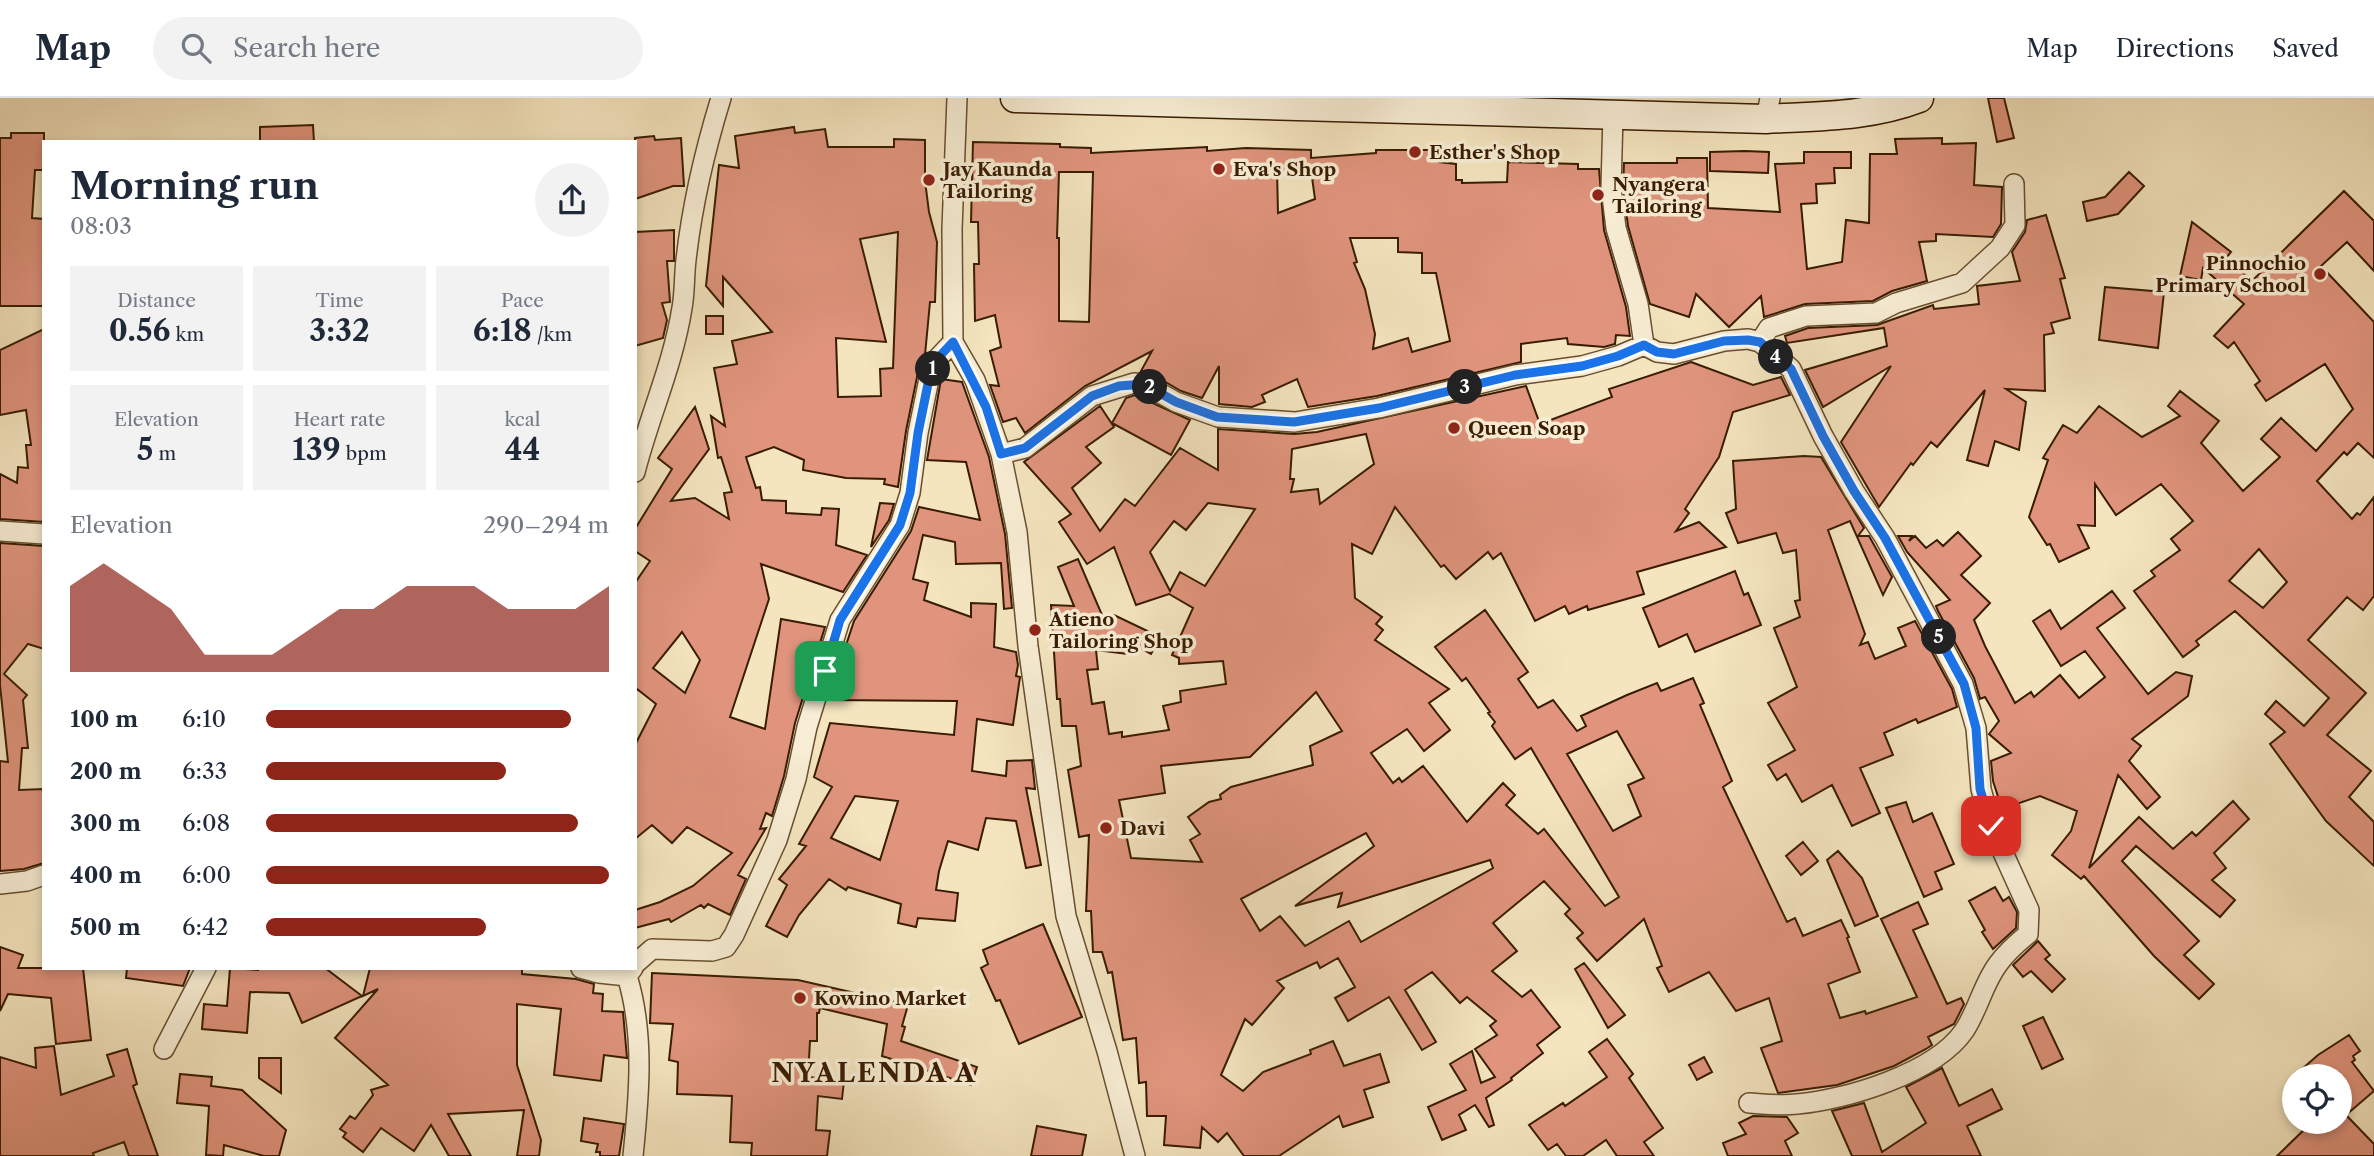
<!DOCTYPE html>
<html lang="en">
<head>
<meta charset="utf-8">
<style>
  :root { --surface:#fff; --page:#f2f2f3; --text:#1f2937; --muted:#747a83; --line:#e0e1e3; --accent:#8f2418 }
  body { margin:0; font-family:"Libre Caslon Text",serif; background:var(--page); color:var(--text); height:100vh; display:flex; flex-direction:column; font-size:26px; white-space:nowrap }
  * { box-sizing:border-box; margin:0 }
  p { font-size:23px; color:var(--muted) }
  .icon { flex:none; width:38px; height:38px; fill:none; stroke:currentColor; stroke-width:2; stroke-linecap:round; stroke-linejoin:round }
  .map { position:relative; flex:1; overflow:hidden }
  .details { position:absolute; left:42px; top:42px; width:595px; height:830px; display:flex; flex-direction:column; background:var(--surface); border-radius:0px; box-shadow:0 4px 10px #0003 }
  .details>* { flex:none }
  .buttons { position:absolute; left:2282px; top:966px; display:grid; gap:14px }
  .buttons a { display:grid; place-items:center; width:70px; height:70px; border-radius:50%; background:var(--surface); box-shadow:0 4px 10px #0003; font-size:35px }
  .pin { position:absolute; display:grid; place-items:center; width:60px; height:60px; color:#fff; margin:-30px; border-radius:14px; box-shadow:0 4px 10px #0006 }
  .km { position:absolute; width:35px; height:35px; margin:-18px; border-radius:50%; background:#222; color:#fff; font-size:19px; line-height:35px; text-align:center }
  .round { display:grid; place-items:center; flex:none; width:74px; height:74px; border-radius:37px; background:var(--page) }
  .overview { display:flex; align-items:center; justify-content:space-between; height:119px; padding:0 28px }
  h1 { font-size:38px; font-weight:700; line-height:52px }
  .metrics { display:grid; grid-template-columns:repeat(3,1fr); gap:10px; height:119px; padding:7px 28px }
  .metrics div { display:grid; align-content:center; border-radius:0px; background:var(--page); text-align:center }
  .metrics b { font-size:30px; font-weight:700 }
  .metrics small { font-size:19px; font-weight:400 }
  .metrics p { font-size:19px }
  .chart { height:196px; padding:14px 28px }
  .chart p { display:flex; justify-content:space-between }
  .chart svg { width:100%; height:126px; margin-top:7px; fill:var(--accent); opacity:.7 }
  ul { padding:0 28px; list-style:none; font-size:23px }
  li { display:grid; grid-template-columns:112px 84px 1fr; align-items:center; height:52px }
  li i { height:18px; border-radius:9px; background:var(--accent) }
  header { display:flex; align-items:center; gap:42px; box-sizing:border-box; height:98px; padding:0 35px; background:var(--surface); border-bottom:2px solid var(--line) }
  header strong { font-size:33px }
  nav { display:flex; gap:38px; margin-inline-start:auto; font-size:24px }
  .search { width:490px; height:63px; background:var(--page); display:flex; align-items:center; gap:18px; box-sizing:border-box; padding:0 24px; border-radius:38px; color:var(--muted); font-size:26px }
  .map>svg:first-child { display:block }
  .building { fill:#e0947d; stroke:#391c01; stroke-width:2; fill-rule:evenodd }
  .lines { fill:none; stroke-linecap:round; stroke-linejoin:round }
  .street-casing { stroke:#684e30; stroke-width:22 }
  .secondary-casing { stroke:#391c01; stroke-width:31 }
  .street { stroke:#f8eed5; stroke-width:19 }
  .secondary { stroke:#f8eed5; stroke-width:28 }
  .route-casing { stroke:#fff; stroke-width:14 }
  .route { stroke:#1a73e8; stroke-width:9 }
  .poi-dot { fill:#8f2418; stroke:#f8eed5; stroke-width:2.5 }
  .labels { text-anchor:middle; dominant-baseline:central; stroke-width:7; stroke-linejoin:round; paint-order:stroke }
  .poi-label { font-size:19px; font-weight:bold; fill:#391c01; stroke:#f8eed5; text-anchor:start }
  .district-label { font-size:26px; font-weight:bold; letter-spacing:2px; fill:#391c01; stroke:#f8eed5 }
</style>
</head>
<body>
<header>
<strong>Map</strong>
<div class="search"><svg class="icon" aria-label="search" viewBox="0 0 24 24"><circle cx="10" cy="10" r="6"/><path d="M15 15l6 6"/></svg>Search here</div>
<nav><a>Map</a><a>Directions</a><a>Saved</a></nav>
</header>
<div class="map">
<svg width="2374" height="1058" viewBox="0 0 2374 1058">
  <rect width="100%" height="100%" fill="#f4e5bf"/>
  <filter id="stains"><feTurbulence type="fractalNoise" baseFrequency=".00286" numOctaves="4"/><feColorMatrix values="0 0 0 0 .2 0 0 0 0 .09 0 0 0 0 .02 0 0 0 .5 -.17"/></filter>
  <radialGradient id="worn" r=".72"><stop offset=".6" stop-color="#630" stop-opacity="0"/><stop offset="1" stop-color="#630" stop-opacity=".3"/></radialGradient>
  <path class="building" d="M1988,0H2004L2014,40L1997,44Z
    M313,27L314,44H260V29Z
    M794,29L795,35L825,31L828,49H894V41L925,42V83L929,114L937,144L935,204H930L925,257L918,274L906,333L898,389L884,386L885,381L846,380L803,372L804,362L774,349L746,359L756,390L760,389L762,402L786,403V415L821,417L822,410L839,411L836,447L867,457L843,494L761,466L769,501L730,619L765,631L781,521L825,529L795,625L784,678L772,718L766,715L760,731L766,730L738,777L746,781L730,817L708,806L704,810L701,807L671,824L669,821L635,830V812L660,804L693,788L732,755L687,729L672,745L652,727L635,741V647L656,606L637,591L635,594V485L650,463L635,453V431L672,371L658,360L695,309L709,351L671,403L695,400L729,421L724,395L732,394L721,359L718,360L711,318L725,328L714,270L737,266L732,243L772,234L723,179V208L706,188L719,67L739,70L735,38ZM898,134L893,270L880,271L881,298L838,299L836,240L886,244L860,141ZM682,534L700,562L685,595L653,570Z
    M11,35H44V72H35L32,120L44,121V208H0V40H11Z
    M654,38L655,42L681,40L684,88H673L635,101V40Z
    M1942,40V46L1976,45L1974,87L2002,89L2001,126L1993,139L1936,136V143L1919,144L1927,183L1892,193L1873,203L1805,206L1764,219L1761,198L1729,229L1696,196L1689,219L1650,206L1628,128L1623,89L1624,65H1677V60H1707L1708,110L1780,114L1775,66L1804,65V54H1851V70H1834L1835,85L1816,86L1817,105L1801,106L1807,171L1842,164L1846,122L1869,125L1870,56H1897L1895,41Z
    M973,44L1060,46V49L1091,50V55L1207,49V53L1246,50L1311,52V60L1376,55V52H1439V64L1456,66V82H1462V85L1507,84L1508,64L1578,66V71H1599L1604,132L1626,209L1630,238L1616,237L1615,246L1604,249L1568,246L1567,240L1521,246V264L1377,298L1308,309L1297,281L1262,297L1265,304L1252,309L1219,306V268L1202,300L1181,293L1150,275L1141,273L1152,253L1085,288L1025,335L1016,320L1003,324L990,287L999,288L990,253L1001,249L995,217L975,223L974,166H979L978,124H971ZM1277,72H1311L1315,101L1278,115ZM1059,74H1093L1089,224L1059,223V140H1057ZM1350,140H1398V154L1422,155V175H1436L1450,243L1412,254L1408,240L1373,251L1375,236L1365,191L1354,165L1357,164Z
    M1745,53L1769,54L1768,75L1710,73V54Z
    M2129,74L2144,88L2118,116L2087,123L2083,104L2105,99Z
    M2344,93L2374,123V173L2347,144L2321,168L2374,224V360L2358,345L2347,357L2344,354L2317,383L2352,421L2357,415L2360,417L2374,399V498L2363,512L2347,499L2308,542L2366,595L2327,637L2371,673L2349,699L2374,724V768L2326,723L2270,646L2285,634L2265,616L2276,603L2304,628L2329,600L2235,513L2196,543L2199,547L2183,559L2134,493L2155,478L2151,473L2180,452L2171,441L2193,423L2161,386L2116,417L2095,386V428L2078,427L2089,450L2059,464L2050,446L2047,447L2029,419L2048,362L2043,360L2063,327L2077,335L2099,308L2142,339L2180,318L2168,308L2180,293L2219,323L2201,345L2243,393L2280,359L2261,341L2281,320L2316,353L2353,311L2325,266L2266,303L2255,287L2260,283L2234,244L2228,250L2214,238L2244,206L2203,170L2201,182L2180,178L2192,124L2231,154L2226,160L2252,183ZM2259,451L2287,484L2263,510L2229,483Z
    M2046,117L2065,180L2060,181L2070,220L2051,225L2054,235L2044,237L2045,293L2006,291L2026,304L2019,352L1995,343L1988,368L1967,362L1985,292L1937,349L1931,344L1913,367L1911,365L1879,409L1841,344L1891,268L1823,309L1805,272L1887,248L1884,230L1787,245L1785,238L1808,230L1877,227L1933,207L1934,211L1979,206L1977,188L2020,183L2012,154L2025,134L2027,122Z
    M674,132V163H667L670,204L662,205L667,222L663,240L635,248V134Z
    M2105,189L2164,194L2158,250L2099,242Z
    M706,218H723V236H706Z
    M44,231V424L0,421V376L17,385L18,369L28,370L26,347H31L26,312L0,317V252Z
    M1691,264L1753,287L1781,279L1790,297L1733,314L1719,359L1685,411L1689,415L1676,433L1699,424L1726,449L1637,474L1644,496L1588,512L1587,508L1569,516L1565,508L1535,523L1501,455L1493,461L1488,454L1456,481L1444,467L1441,469L1395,409L1372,456L1352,446L1355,500L1382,519L1376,526L1383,532L1375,542L1449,591L1429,605L1450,632L1424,653L1407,631L1371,655L1393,685L1399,680L1402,684L1423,668L1467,724L1503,685L1515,697L1506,707L1538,736L1544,731L1605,808L1619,799L1531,650L1515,661L1492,628L1495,624L1488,615L1490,614L1466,580L1462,583L1435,549L1485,512L1528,574L1518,581L1538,610L1553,602L1577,633L1586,628L1581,618L1627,597L1657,585L1661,593L1693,580L1704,605L1700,607L1732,683L1723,689L1787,824L1795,820L1803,838L1841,822L1849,839L1847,840L1860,874L1828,886L1840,920L1865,913L1866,916L1917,899L1881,821L1918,804L1928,826L1913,832L1947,906L1961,900L1964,906L1954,926L1928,939L1932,947L1926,951L1894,968L1837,987L1778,995L1761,950L1782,943L1769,900L1736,913L1709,874L1669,894L1657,870L1662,868L1644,821L1597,863L1577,840L1583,835L1565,816L1570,811L1544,783L1493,825L1517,853L1492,873L1522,899L1531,892L1560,929L1537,947L1543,955L1511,980L1512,982L1486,1000L1494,1027L1489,1029L1475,1007L1459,1017L1466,1032L1442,1042L1428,1009L1466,992L1450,966L1472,953L1481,985L1495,979L1475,951L1497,937L1490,928L1496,923L1467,899L1460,905L1432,874L1405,892L1436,944L1422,952L1389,899L1348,923L1335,900L1355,889L1338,860L1320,870L1317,864L1277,883L1284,890L1252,927L1245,921L1221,977L1243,993L1263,974L1311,956L1310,952L1333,943L1344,968L1380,956L1389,984L1364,992L1373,1019L1343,1029L1339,1018L1279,1058H1244L1227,1035L1218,1044L1202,1029L1200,1050L1164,1047L1166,1018H1147L1146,984L1139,985L1136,940L1123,942L1112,874L1108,875L1102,854H1093L1091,813H1086L1089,737L1079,739L1068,672L1081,668L1076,628H1062L1060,601H1057L1051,507L1074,508L1058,469L1078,461L1102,517H1114L1160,539L1151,556L1129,544L1127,556L1096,552L1098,571L1087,572L1092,606L1104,604L1109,636L1122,634V639L1169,632L1163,608L1181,604L1180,593L1226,586L1223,563L1179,566V560L1172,557L1193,510L1169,496L1136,507L1114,449L1087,466L1059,424L1071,416L1024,364L1100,308L1114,329L1086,349L1101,365L1072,390L1100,433L1125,401L1135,408L1180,350L1218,372V331L1294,336L1317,334L1526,288L1540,326L1612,299L1609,291ZM1366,336L1374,366L1320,406L1318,391L1291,394L1294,381H1290L1292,351ZM1208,405L1255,411L1205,488L1180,474L1170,493L1150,454L1174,423L1186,432ZM1316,594L1342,633L1310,648L1313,667L1231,689L1220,697L1221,701L1209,704L1188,719L1200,736L1190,742L1202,764L1131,760L1119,702L1165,695L1161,668L1250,659ZM1617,633L1644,680L1628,687L1641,718L1613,733L1567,656ZM1366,735L1374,748L1295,808L1342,795L1338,809L1490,762L1493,770L1361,844L1349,823L1305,848L1280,818L1260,833L1241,801Z
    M941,281L962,284L989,359L1005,436L1012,510L1004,511L1001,465L956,466L955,444L923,437L913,481L928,485L924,502L971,519V505L996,506L994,549L1016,554L1018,567L1016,578L1020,579L1013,627L977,621L972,673L1006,678L1007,663L1032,662L1035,691L1026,690L1041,767L1026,770L1016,723L986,720L978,752L948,743L939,773L936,792L958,795L955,823L918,820L916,829L898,825L901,806L848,789L846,792L829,781L799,817L787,839L766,828L787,787L779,781L806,748L799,746L832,689L814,679L830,625L954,637L957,603L828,602L854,523L911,433L919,409L980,422L966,364L927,362ZM855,698L898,703L880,762L831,740Z
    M1135,297L1190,322L1171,357L1112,325L1126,300Z
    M1804,358L1821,359L1864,430L1858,438H1869L1892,479L1883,497L1850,423L1828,432L1865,536L1860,547L1868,544L1875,561L1906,548L1898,530L1915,523L1952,591L1957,609L1918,625L1916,621L1884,635L1893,657L1860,670L1880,715L1852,728L1832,687L1802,704L1786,676L1777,682L1768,667L1795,652L1768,605L1797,589L1774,530L1800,519L1795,503L1800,502L1796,452L1783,455L1776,435L1738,445L1726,415L1736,411L1733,363Z
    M880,405L894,406L889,422L871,449Z
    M1958,434L1981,458L1961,477L1990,505L1974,522L1985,548L2015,605L2031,594L2034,599L2060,577L2079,600L2105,579L2085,553L2061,568L2033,523L2050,512L2061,531L2112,493L2125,510L2097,530L2148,596L2176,574L2192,578L2188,598L2132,641L2141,648L2129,663L2160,699L2147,711L2118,677L2089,770L2139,719L2173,751L2192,734L2196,738L2233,703L2249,721L2214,755L2226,770L2212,782L2235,802L2220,819L2136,748L2122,763L2199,843L2184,857L2214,886L2199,901L2154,858L2084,778L2081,781L2052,757L2071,733L2077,713L2040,698L2002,711L1993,683L1991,663L2011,655L1989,636L1999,623L1985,599L1980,601L1974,580L1938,513L1936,508L1950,502L1907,454L1898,438H1912L1909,443L1915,438L1926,450L1937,442L1943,448Z
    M0,445L44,448V551L28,546L4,576L27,597L23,602L28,650H22L19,692L44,691V765L24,771L0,773V663L8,664L0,587Z
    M1735,473L1744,497L1748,495L1761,527L1695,554L1687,536L1659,549L1643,510Z
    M1906,704L1913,724L1932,715L1954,766L1935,774L1942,791L1924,799L1886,710Z
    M1803,744L1818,763L1801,777L1786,758Z
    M1838,753L1862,780L1878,818L1855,828L1827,762Z
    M1995,789L2003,803L2009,799L2017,814L2016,830L1993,851L1982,834L1985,832L1969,803Z
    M1043,826L1082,919L1019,946L1000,902L996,903L981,870L988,866L983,852Z
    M2038,843L2050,857L2045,861L2065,881L2052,894L2031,873L2023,879L2013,867Z
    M0,849L23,857L18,870H83L91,942L56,946L51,900L8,896L0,913Z
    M1584,865L1625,917L1608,930L1575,871Z
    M127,870H190L183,888L126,880Z
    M230,870L258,872V870H325L362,898L302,925L289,895L250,894L247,935L202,931L204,906L227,908Z
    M370,870H522V876L576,881L594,886L593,895L603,896L602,913L623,914L627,960L604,957L601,983L554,977L561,911L517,906V967L541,1042L539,1058H517L524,1012L448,1016L471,1058H449L431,1027L414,1053L381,1030L363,1054L343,1039L346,1035L340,1031L350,1018L355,1021L373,997L371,992L388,987L335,940L378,891L363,898Z
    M652,875L798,882L908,907L902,928L905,929L901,943L977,969L971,987L882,958L887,926L820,910L819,915H817V943H810L808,979L844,983L842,1001L818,998L816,1032L830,1033L827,1058H751L752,1045L730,1044L732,998L677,996L678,964L669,962L673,926L650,925Z
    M2043,919L2063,961L2042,971L2023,928Z
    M2349,937L2360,953L2353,958L2355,962L2352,964L2374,993L2346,1017L2374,1046V1058H2277L2312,1024H2340V978H2294L2318,957Z
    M1607,941L1633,976L1629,980L1663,1030L1644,1044L1654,1058H1617L1606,1042L1583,1058H1566L1557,1046L1548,1052L1529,1027L1563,1005L1565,1008L1607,979L1589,954Z
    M54,948L61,997L114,978L107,957L127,951L137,986L133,988L158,1058H129L124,1044L93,1055L94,1058H0V959L36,970L35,950Z
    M1704,959L1712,974L1697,982L1689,967Z
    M259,960H281V995L259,980Z
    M1942,970L1959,1008L1992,991L2002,1011L1967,1028L1981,1058H1852L1832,1013L1864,1005L1882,1054L1926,1025L1906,989Z
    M180,976L212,979L211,988L242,992L286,1032L279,1058H264L224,1047L223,1058L206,1057L209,1008L177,1005Z
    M1753,1018L1787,1019L1798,1035L1785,1043L1792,1058H1728L1723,1045L1746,1036L1739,1025Z
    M584,1020L624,1026L619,1058H600V1054H596L598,1046L581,1043Z
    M1037,1028L1086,1037L1082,1058H1031Z"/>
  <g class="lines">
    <g class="street-casing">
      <path id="street" d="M1613,17L1611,90L1616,130L1638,206L1644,247L1657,254L1674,256L1724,243L1748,241L1760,244L1791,271L1823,338L1854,393L1885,440L1963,586L1976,630L1981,691L1991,728L2029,812L2028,836C2017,845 2006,855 1998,866C1983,886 1978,912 1964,933C1935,975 1846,1002 1797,1006C1781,1008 1765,1006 1749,1005
        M1766,21L1770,0
        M953,244L975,282L1001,356L1017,434L1028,548L1066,818L1107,953L1135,1058
        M1760,244L1769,230L1806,218L1876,215L1896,205L1962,185L2000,150L2015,127L2014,86
        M1001,356L1025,350L1092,298L1134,285L1144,286L1176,304L1218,319L1295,324L1379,310L1515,277L1582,268L1618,258L1644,247
        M635,374C649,319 673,267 682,210C685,194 684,178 686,162C692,108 705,52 721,0
        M0,433L44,436
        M0,786L27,783L44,777
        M635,866L652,851L712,853L726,849L734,837L777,742L796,681L807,629L840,522L900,427L910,395L918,335L930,276L936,262L953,244L952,131L957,0
        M581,870L599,875L627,878
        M633,870L627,878C645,936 639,999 633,1058
        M164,951L206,870"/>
    </g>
    <g class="secondary-casing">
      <path id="secondary" d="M1015,0L1766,21C1817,18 1870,19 1919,0"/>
    </g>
    <use href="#street" class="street"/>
    <use href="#secondary" class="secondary"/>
  </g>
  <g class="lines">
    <g class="route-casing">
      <path id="route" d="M825,573L840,522L900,427L910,395L918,335L930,276L936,262L953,244L986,309L1001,356L1025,350L1092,298L1119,288L1144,286L1176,304L1217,319L1294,324L1379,310L1515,277L1582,268L1618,258L1644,247L1657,254L1674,256L1724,243L1748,242L1760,244L1791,271L1823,338L1854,393L1885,440L1964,586L1976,630L1980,691L1991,728"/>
    </g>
    <use href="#route" class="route"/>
  </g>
  <g class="poi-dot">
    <circle cx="1415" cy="54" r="7"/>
    <circle cx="1219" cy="71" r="7"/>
    <circle cx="929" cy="82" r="7"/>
    <circle cx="1598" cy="97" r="7"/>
    <circle cx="2320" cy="176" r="7"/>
    <circle cx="1454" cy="330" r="7"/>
    <circle cx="1035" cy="532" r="7"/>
    <circle cx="1106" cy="730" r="7"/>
    <circle cx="800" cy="900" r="7"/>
  </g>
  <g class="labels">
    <g class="poi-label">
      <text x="1429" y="54">Esther's Shop</text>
      <text x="943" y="71">Jay Kaunda<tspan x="943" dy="22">Tailoring</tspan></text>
      <text x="1233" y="71">Eva's Shop</text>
      <text x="1612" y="86">Nyangera<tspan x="1612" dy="22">Tailoring</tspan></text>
      <text x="2306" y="165" text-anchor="end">Pinnochio<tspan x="2306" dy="22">Primary School</tspan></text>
      <text x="1468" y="330">Queen Soap</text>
      <text x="1049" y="521">Atieno<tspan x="1049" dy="22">Tailoring Shop</tspan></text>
      <text x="1120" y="730">Davi</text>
      <text x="814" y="900">Kowino Market</text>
    </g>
    <g class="district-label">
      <text x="874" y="975">NYALENDA A</text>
    </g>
  </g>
  <rect width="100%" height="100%" filter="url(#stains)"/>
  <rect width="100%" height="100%" fill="url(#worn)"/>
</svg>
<div class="buttons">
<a><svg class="icon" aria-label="locate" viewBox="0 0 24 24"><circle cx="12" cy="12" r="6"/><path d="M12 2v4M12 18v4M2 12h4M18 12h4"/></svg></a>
</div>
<div class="pin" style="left:825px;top:573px;background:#1e9e55"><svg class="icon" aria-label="arrive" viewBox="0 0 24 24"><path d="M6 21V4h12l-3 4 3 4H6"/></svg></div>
<div class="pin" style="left:1991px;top:728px;background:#d93025"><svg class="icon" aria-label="check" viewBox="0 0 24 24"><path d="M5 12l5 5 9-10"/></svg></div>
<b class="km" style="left:933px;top:271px">1</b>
<b class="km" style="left:1150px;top:289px">2</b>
<b class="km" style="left:1465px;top:289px">3</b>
<b class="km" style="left:1776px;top:259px">4</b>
<b class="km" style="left:1939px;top:539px">5</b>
<section class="details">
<div class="overview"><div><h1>Morning run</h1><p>08:03</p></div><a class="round"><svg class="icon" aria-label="share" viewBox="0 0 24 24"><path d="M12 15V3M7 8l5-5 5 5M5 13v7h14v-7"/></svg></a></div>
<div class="metrics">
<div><p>Distance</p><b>0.56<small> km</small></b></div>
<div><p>Time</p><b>3:32</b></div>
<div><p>Pace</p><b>6:18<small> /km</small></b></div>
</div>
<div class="metrics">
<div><p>Elevation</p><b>5<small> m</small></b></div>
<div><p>Heart rate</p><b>139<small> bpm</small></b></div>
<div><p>kcal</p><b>44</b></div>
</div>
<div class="chart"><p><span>Elevation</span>290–294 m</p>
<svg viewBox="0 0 160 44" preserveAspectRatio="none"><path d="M0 44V14L10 6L20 14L30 22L40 38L50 38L60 38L70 30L80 22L90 22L100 14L110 14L120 14L130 22L140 22L150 22L160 14V44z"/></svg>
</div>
<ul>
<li><b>100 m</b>6:10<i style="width:89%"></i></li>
<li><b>200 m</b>6:33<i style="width:70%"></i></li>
<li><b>300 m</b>6:08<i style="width:91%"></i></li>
<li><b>400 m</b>6:00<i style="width:100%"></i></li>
<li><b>500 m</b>6:42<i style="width:64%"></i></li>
</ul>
</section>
</div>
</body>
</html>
